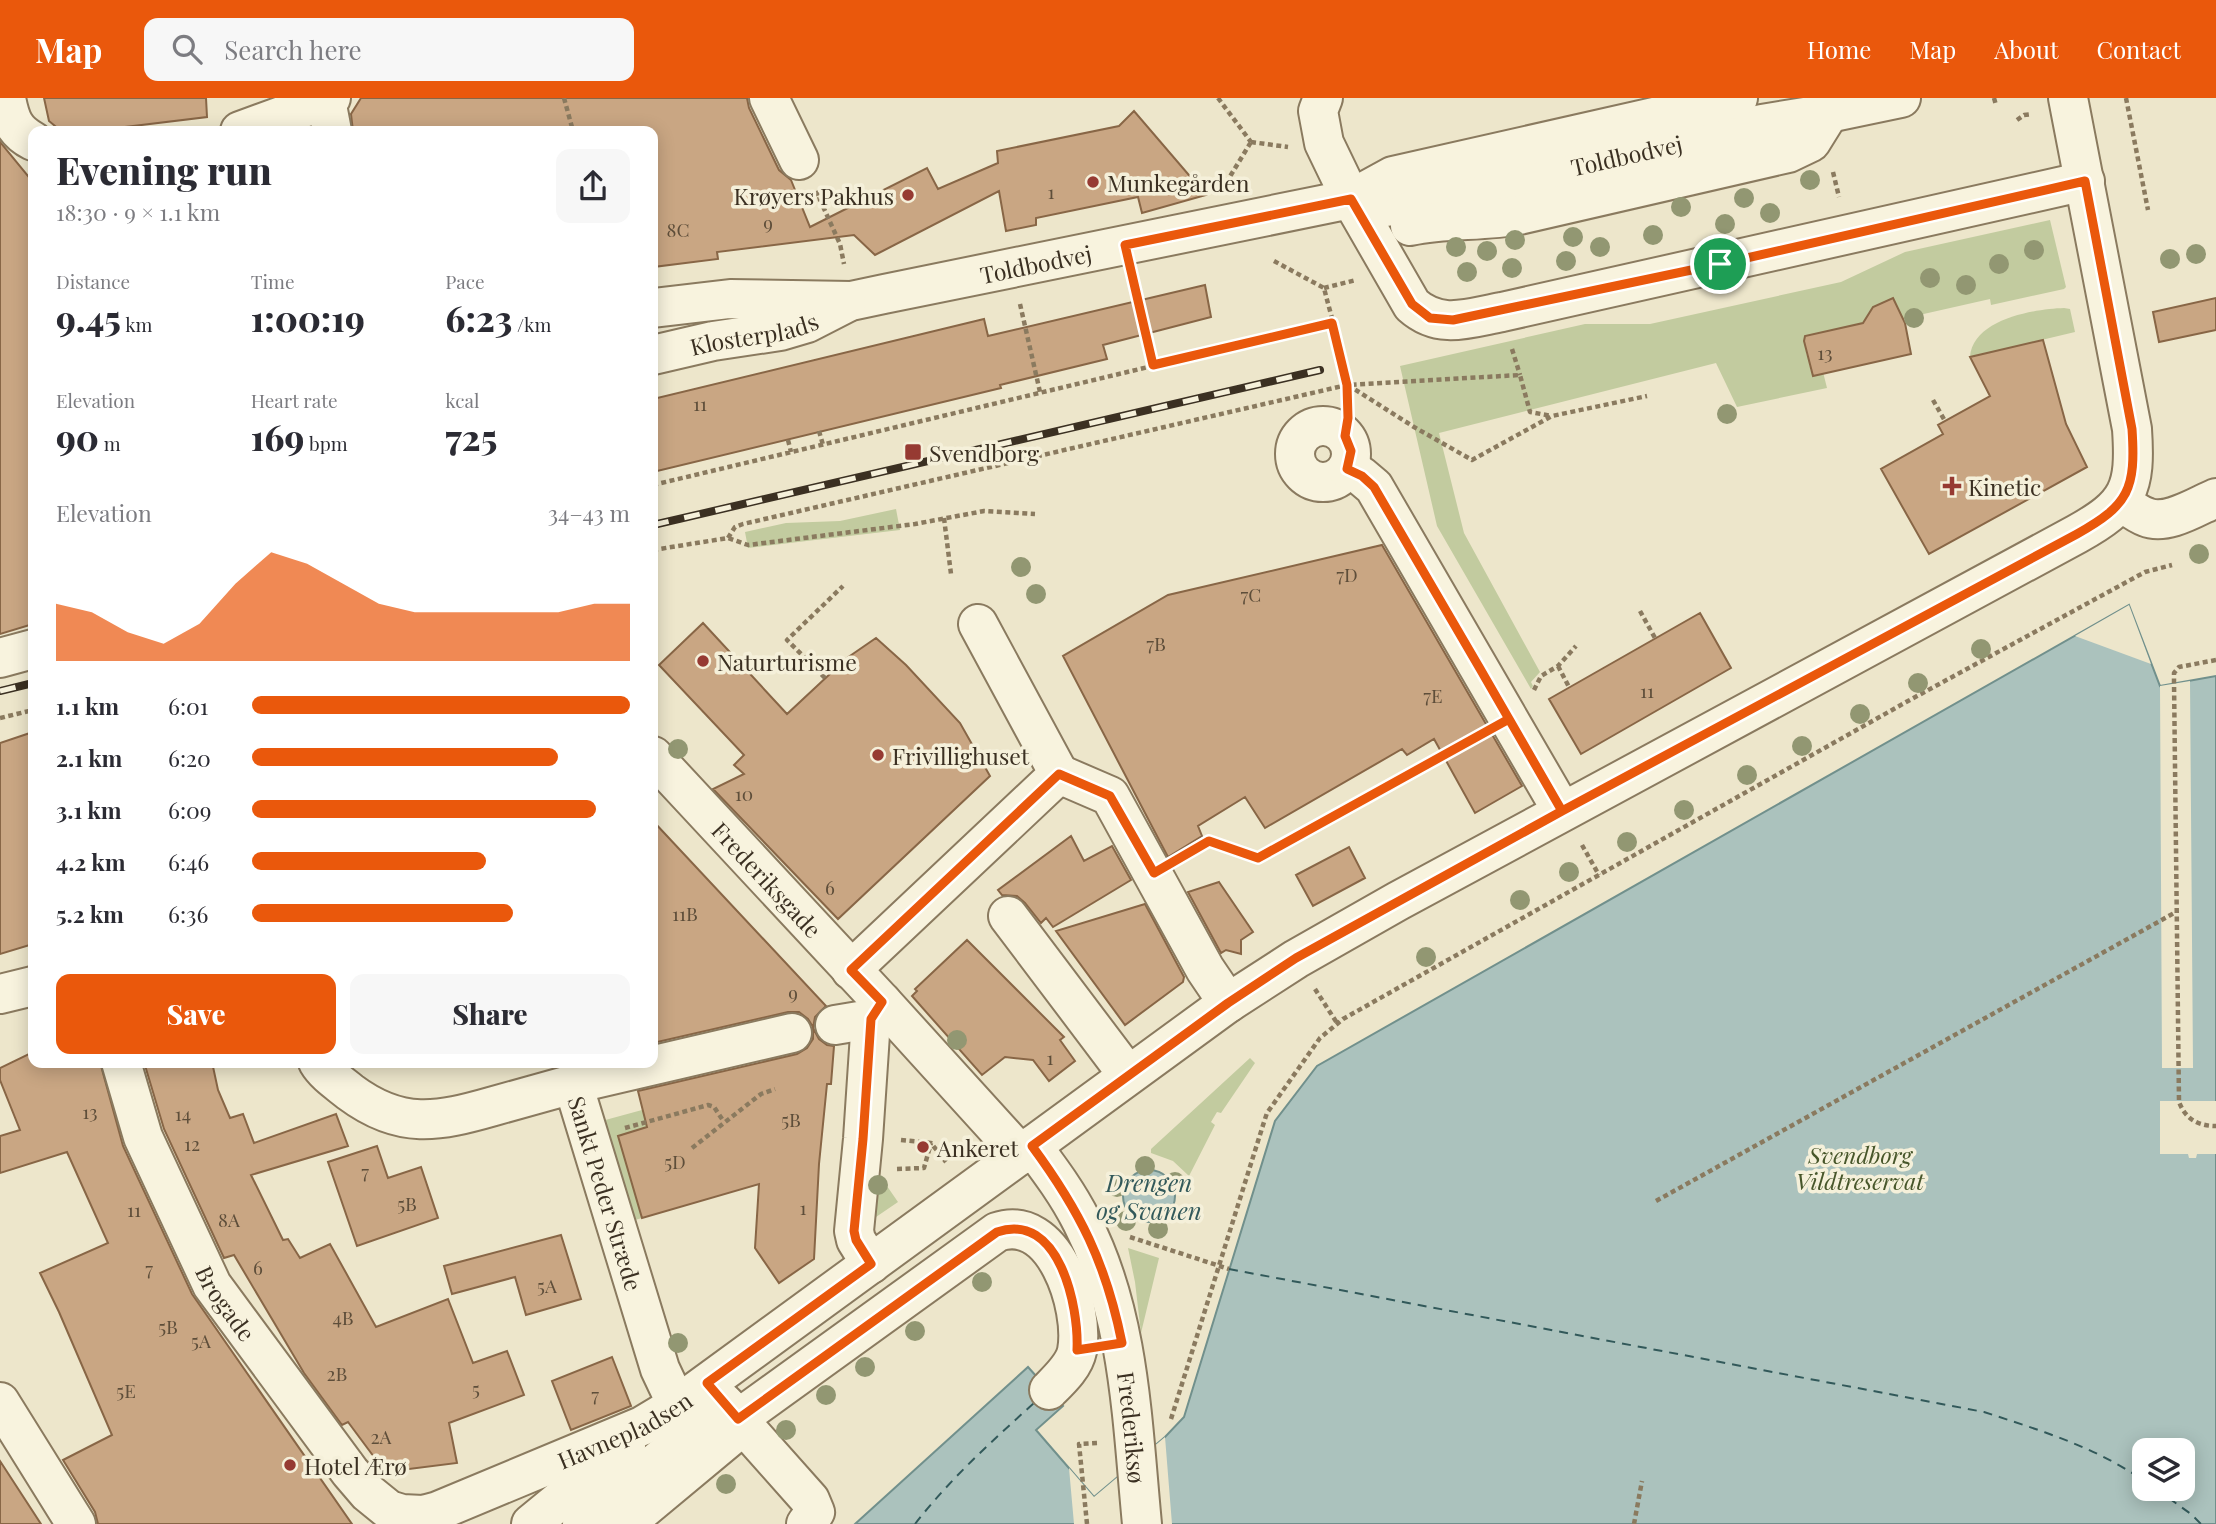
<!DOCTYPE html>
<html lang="en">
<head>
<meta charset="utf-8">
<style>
  :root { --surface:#fff; --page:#f7f7f7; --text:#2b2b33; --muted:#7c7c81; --accent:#ea580c }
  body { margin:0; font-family:"Playfair Display",serif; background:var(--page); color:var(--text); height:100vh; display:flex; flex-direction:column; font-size:26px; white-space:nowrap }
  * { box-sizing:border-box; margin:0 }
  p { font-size:23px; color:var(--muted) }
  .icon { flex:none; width:38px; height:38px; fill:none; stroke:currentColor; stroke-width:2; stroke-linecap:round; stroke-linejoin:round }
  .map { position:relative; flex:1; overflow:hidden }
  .panel { position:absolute; left:28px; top:28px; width:630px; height:942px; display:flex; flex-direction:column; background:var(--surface); border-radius:14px; box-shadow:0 4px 18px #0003 }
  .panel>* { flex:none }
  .controls { position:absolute; left:2132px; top:1340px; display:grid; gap:14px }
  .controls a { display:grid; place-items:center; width:63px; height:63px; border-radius:14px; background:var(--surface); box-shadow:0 4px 18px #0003; font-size:35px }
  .pin { position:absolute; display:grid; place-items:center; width:60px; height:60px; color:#fff; margin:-30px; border:4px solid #fff; border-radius:50%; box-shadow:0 2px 7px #0007 }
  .round { display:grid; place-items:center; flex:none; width:74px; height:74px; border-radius:14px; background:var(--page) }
  .head { display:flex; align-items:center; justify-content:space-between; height:119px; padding:0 28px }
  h1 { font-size:38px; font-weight:800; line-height:52px }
  .metrics { display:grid; grid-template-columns:repeat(3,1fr); gap:10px; height:119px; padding:7px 28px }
  .metrics div { display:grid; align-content:center }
  .metrics b { font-size:35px; font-weight:800 }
  .metrics small { font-size:19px; font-weight:400 }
  .metrics p { font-size:19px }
  .chart { height:196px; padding:14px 28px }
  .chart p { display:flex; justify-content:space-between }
  .chart svg { width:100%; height:126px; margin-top:7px; fill:var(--accent); opacity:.7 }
  .action { display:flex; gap:14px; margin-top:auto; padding:14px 28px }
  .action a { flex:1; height:80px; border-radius:14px; background:var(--accent); color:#fff; font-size:28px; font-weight:800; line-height:80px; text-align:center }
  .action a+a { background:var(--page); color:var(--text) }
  ul { padding:0 28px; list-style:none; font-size:23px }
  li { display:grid; grid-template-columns:112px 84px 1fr; align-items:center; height:52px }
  li i { height:18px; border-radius:9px; background:var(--accent) }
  header { display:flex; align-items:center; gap:42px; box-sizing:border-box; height:98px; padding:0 35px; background:var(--accent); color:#fff }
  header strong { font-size:33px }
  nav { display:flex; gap:38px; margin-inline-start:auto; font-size:24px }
  .search { width:490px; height:63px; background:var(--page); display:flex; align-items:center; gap:18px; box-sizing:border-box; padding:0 24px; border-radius:14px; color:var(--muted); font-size:26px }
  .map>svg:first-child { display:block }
  .green { fill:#c2cb9f }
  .water { fill:#abc2bd; stroke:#71908c; stroke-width:2; fill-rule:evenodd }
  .pier { fill:#ede6cb }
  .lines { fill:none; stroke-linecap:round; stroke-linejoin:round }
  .ferry { stroke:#32595a; stroke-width:2; stroke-dasharray:9 7; stroke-linecap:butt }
  .building { fill:#c9a683; stroke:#886646; stroke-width:2 }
  .minor-casing { stroke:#8a7a5f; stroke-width:42 }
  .path { stroke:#8a7a5f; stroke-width:4.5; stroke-dasharray:5 3.5; stroke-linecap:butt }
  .minor { stroke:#f8f3de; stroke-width:38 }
  .rail-casing { stroke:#3b3022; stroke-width:8 }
  .rail { stroke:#f5f0da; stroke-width:5; stroke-dasharray:16; stroke-linecap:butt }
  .tree { fill:#929772 }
  .route-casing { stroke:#fff; stroke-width:14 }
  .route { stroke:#ea580c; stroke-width:9 }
  .poi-dot { fill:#963a32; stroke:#f5f0da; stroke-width:2.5 }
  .labels { text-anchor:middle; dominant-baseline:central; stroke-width:7; stroke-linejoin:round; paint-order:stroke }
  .number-label { font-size:19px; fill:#5e4e3a }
  .street-label { font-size:23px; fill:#3b3022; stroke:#f5f0da }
  .poi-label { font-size:23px; fill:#3b3022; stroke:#f5f0da; text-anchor:start }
  .park-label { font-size:23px; font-style:italic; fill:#47562a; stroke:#f5f0da }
  .water-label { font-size:24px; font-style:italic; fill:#32595a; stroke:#f5f0da }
</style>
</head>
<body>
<header>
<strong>Map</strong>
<div class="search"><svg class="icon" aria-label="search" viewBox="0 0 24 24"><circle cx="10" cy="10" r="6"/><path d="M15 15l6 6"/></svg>Search here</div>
<nav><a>Home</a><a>Map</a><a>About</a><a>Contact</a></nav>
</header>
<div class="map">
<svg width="2216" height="1426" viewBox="0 0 2216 1426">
  <rect width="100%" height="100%" fill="#ede6cb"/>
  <path class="green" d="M2050,122L2066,189L2064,191L1991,207L1990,201L1804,243L1807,258L1811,257L1813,264L1809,265L1811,273L1823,274L1827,290L1737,309L1716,265L1439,335L1464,435L1540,574L1531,584L1533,588L1531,591L1437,428L1400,268L1585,226H1650L1841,184L1905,154Z
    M2064,210L2070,211L2075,234L1970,259C1973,221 2034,211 2064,210Z
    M896,411L900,432L748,450L745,434L786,425L840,423Z
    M1250,960L1255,965L1221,1015L1217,1014L1211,1024L1215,1027L1189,1078L1173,1063L1151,1055V1051Z
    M724,1006L619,1039L642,1120L628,1124L598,1024L642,1012L644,1016Z
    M881,1050L880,1078L898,1104L876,1119L873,1118Z
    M1128,1150L1159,1160L1141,1235L1135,1184Z"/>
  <path class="water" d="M2129,507L2160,588L2216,578V1426H855L1028,1269L1063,1308L1036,1332L1094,1399L1165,1339L1184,1319L1275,1023L1317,968ZM2144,1353H2182V1391H2144Z
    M1123 1098a26 26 0 1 1 52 0a26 26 0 1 1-52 0Z"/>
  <path class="pier" d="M2129,507L2151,566L2075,538Z
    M2190,583L2193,970H2162L2160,588Z
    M2160,1003H2216V1056H2197L2196,1060H2189L2188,1056H2160Z
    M1165,1339L1172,1426H1074L1069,1370L1094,1399Z"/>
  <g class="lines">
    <path class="ferry" d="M1229,1171L1984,1314C2039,1332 2096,1349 2144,1383
      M2156,1391L2191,1416L2201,1426
      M915,1426C950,1381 992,1343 1034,1305"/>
  </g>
  <path class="building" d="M44,0H206L207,19L92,33H61L49,23Z
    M361,0H747L749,10L779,72L791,82L810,129L927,70L938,91L998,65L997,53L1119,28L1134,13L1206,97L1142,115L1138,99L1036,120V127L1006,133L999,93L875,157L854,137L717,154L718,161L653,169V33H353L351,16Z
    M0,44L33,84V526L0,536Z
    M1205,187L1211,219L1103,247L1107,261L1000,287L1001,290L653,374V301L984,221L988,238Z
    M1893,200L1905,225L1911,256L1813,278L1804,243L1805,238L1863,225L1873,209Z
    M2216,200V232L2159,244L2153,214Z
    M2043,242L2066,326L2087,369L1929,456L1881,371L1943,336L1938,327L1990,298L1970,259Z
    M1382,447L1522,688L1475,715L1434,641L1407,657L1402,651L1265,730L1245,699L1198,728L1202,738L1168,759L1063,558L1168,497Z
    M1700,515L1731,570L1581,656L1549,601Z
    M703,525L787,616L847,560L876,540L906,567L960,625L990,678L838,821L713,691L744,676L734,667L744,657L659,567Z
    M33,634V846L0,856V645Z
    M653,723L826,908L815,919L813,930L819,941L827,947L834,948L831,986H827L819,1066L814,1161L779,1185L755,1150L759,1086L642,1120L618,1038L647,1029L638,993L797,956L807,950L813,941V929L808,921L799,914H788L653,945Z
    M1071,738L1084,763L1112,748L1131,782L1053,829L1046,820L1041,825L1025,805L1017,798L1002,797L998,792Z
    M1349,749L1365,780L1313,808L1296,777Z
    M1219,784L1253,834L1241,842V856L1226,852L1221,855L1188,794Z
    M1145,806L1184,879L1183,884L1125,927L1056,833Z
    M967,842L1064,939L1060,942L1075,963L1049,983L1033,962L1005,959L982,977L912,898L917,893L915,891Z
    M33,954V964H100L123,1048L192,1196L352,1426H98L95,1414L63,1362L112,1337L59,1214L40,1175L108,1145L67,1054L0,1075V1038L20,1032L0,982V970Z
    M144,964H212L218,992L230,1020L243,1016L254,1045L336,1016L348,1048L251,1077L283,1142L288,1141L300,1160L330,1146L376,1229L448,1201L473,1265L507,1253L524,1297L449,1325L457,1365L401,1372L377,1363L348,1324L342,1327L304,1275L234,1157L224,1160L164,1031Z
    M377,1048L388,1080L421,1069L438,1120L357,1148L328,1064Z
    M561,1137L581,1201L526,1217L515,1179L452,1196L444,1168Z
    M612,1259L631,1308L571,1332L552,1283Z
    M0,1363L41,1426H0Z"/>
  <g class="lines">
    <g class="minor-casing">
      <g id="minor">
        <path d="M6,0C10,21 14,33 33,43"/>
        <path d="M769,0L799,62"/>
        <path d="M1323,0L1318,13L1324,45L1351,101L1412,207C1440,232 1469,220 1502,214L2085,83"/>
        <path d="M326,2L332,33"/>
        <path d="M240,33L331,0"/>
        <path id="s1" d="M1351,101L1386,109L1401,107L1762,26L1829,15L1901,0"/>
        <path d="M1410,128C1446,120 1483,124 1519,117L1788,55L1811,44L1829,15"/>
        <path id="s2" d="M653,210L730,201L851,203L884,196L1351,101L1393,78L1738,0"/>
        <path id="s3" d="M653,257L713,243L780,233L807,225L846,205"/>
        <circle cx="1323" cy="356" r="28"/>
        <path d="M1347,371L1361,378L1374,389L1562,713"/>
        <path d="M2122,404C2129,409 2137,416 2146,419C2167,428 2197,408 2216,400"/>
        <path d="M0,560L33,551"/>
        <path id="s4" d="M653,658L882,904L1021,1057"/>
        <path d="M1059,676L1110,698L1205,871L1228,905"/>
        <path d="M1008,818L1128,977"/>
        <path d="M851,872L1059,676L978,526"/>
        <path d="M0,896L33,888"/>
        <path d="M835,927L871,921"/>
        <path id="s5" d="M121,964L143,1039L212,1187L350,1374L368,1395L389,1412L402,1416L423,1417L438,1413L642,1328L677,1307L1228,905L1296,861L1398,803L2077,436C2129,407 2136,391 2132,331L2068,0"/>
        <path id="s6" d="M318,964C325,976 339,985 350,994C401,1032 438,1024 494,1008C520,1001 547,993 573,986L660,1271L677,1307"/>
        <path d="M573,986L792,935"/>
        <path id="s7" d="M1032,1048C1050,1072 1068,1096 1082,1124C1130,1217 1132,1323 1142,1426"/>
        <path d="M871,1166L856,1142L854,1133L863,1041L871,921L882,904"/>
        <path d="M722,1303L810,1402L815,1414L806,1426"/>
        <path d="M0,1304L76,1426"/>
        <path d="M738,1321L997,1134C1054,1114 1085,1209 1077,1253C1074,1268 1060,1281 1049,1292"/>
        <path d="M531,1426L626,1348"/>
        <path d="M582,1426L726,1307"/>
        <path d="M625,1426L744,1327"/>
      </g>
    </g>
    <path class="path" d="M564,0L573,33
      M1218,0L1251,44
      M1994,0L1996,7
      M2126,0L2148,112
      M2017,22L2024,17L2032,16
      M1251,44L1288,49
      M1833,74L1839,99
      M1226,85L1251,44
      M816,93L840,146L844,166
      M802,108L819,101
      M1274,163L1324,190C1335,235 1355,287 1345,333
      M1133,182L1153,267
      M1324,190L1356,182
      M1020,206L1040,294
      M1512,251L1520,277
      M1348,287L1414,329L1472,362L1552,318L1647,298
      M1933,302L1945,323
      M819,333L823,347
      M788,342L791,354
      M653,387L1333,225
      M944,420L951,476
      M728,440L735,429L743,426L1347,287L1520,277L1530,314L1552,318
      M653,452L728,440L748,447L915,426L984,413L1035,416
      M1640,513L1655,540
      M2216,562L2179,569L2174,575V583L2179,1004C2186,1022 2199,1028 2216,1028
      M1558,568L1569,589
      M825,580L787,542L843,488
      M1534,592L1541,578L1558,568L1576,548
      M0,620L33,612
      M1582,747L1599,777
      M1186,756L1209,743L1259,760L1476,640
      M1315,891L1337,925
      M625,1030L708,1007L714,1009L724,1024
      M901,1042L931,1045L946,1064
      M692,1050L761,996L775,991
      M897,1071L924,1070L931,1045
      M1656,1103L2176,814
      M1130,1139L1229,1171
      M1171,1321L1264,1024L1267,1015L1320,940L1343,921L1908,603L2145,474L2172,467
      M1087,1426L1079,1346L1097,1345
      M1634,1426L1642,1383"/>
    <use href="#minor" class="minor"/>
    <g class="rail-casing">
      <path id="rail" d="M653,427L1320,272
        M0,593L33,585"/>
    </g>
    <use href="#rail" class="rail"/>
  </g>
  <g class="tree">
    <circle cx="1810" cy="82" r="10"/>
    <circle cx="1744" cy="100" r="10"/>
    <circle cx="1681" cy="109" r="10"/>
    <circle cx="1770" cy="115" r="10"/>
    <circle cx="1725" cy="126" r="10"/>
    <circle cx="1653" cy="137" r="10"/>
    <circle cx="1573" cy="139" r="10"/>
    <circle cx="1515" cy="142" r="10"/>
    <circle cx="1456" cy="149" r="10"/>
    <circle cx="1600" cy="149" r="10"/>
    <circle cx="2034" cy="152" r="10"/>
    <circle cx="1487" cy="153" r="10"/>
    <circle cx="2196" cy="156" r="10"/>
    <circle cx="2170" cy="161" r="10"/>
    <circle cx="1566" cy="163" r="10"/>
    <circle cx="1999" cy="166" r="10"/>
    <circle cx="1512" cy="170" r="10"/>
    <circle cx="1467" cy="174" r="10"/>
    <circle cx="1930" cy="180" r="10"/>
    <circle cx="1966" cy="187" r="10"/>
    <circle cx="1914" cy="220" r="10"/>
    <circle cx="1727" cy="316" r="10"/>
    <circle cx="2199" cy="456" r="10"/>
    <circle cx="1021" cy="469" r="10"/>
    <circle cx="1036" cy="496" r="10"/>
    <circle cx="1981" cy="551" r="10"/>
    <circle cx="1918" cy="585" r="10"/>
    <circle cx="1860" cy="616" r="10"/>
    <circle cx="1802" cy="648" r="10"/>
    <circle cx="678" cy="651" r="10"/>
    <circle cx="1747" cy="677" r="10"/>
    <circle cx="1684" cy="712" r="10"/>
    <circle cx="1627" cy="744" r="10"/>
    <circle cx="1569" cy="774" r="10"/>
    <circle cx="1520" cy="802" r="10"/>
    <circle cx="1426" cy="859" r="10"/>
    <circle cx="957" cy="942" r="10"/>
    <circle cx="1145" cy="1068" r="10"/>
    <circle cx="1175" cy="1084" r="10"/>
    <circle cx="878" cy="1087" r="10"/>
    <circle cx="1117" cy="1089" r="10"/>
    <circle cx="1126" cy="1123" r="10"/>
    <circle cx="1158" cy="1131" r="10"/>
    <circle cx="982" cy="1184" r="10"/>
    <circle cx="915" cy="1233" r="10"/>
    <circle cx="678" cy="1245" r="10"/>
    <circle cx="865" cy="1269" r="10"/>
    <circle cx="826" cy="1297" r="10"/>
    <circle cx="786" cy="1332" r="10"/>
    <circle cx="726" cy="1386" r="10"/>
  </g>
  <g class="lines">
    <g class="route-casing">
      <path id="route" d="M1720,166L1453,222L1430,220L1412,206L1351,101L1125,147L1153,267L1332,225L1347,287L1348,320L1345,338L1351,353L1347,371L1362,378L1374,389C1437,496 1500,605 1562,713L1296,860L1228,905L1032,1048C1080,1113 1106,1165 1122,1245L1077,1252C1079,1208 1059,1113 997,1134L738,1321L707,1285L871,1166L856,1142L854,1133L863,1041L871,921L882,904L851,872L1059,676L1110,698L1154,775L1209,743L1258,760L1509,621L1562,713L2077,436C2129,407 2136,391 2132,331L2085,83L1720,166"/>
    </g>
    <use href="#route" class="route"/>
  </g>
  <g class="poi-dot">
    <circle cx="1093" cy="84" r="7"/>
    <circle cx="908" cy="97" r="7"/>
    <rect x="904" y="345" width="18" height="18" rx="3.5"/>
    <path d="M1948.5 377.5h7v7h7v7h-7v7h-7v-7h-7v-7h7z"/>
    <circle cx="703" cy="563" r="7"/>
    <circle cx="878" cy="657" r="7"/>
    <circle cx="923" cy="1049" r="7"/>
    <circle cx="290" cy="1367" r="7"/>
  </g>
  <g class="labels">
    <g class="number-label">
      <text x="1051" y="93">1</text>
      <text x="768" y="124">9</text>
      <text x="678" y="131">8C</text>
      <text x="1825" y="254">13</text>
      <text x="700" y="305">11</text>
      <text x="1347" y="476">7D</text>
      <text x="1251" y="496">7C</text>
      <text x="1156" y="545">7B</text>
      <text x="1647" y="592">11</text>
      <text x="1433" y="597">7E</text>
      <text x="744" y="695">10</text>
      <text x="830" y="789">6</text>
      <text x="685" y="815">11B</text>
      <text x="793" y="894">9</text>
      <text x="1050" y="959">1</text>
      <text x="90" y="1013">13</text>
      <text x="183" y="1015">14</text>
      <text x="791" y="1021">5B</text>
      <text x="192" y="1045">12</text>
      <text x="675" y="1063">5D</text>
      <text x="365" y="1073">7</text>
      <text x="407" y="1105">5B</text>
      <text x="803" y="1109">1</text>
      <text x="134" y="1111">11</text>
      <text x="229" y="1121">8A</text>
      <text x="258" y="1169">6</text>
      <text x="149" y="1170">7</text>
      <text x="547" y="1187">5A</text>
      <text x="343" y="1219">4B</text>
      <text x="168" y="1228">5B</text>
      <text x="201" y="1242">5A</text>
      <text x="337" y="1275">2B</text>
      <text x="476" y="1290">5</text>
      <text x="126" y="1292">5E</text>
      <text x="595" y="1296">7</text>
      <text x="381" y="1338">2A</text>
    </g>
    <g class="street-label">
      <text stroke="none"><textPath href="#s1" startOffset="282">Toldbodvej</textPath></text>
      <text stroke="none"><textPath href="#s2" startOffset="387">Toldbodvej</textPath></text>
      <text stroke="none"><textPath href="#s3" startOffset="103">Klosterplads</textPath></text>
      <text stroke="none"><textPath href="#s4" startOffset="168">Frederiksgade</textPath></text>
      <text stroke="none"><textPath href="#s6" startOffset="392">Sankt Peder Stræde</textPath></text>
      <text stroke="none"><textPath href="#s5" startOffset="264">Brogade</textPath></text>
      <text stroke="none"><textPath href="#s5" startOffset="782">Havnepladsen</textPath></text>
      <text stroke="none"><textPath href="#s7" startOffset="304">Frederiksø</textPath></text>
    </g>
    <g class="poi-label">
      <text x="1107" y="84">Munkegården</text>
      <text x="894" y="97" text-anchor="end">Krøyers Pakhus</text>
      <text x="929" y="354">Svendborg</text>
      <text x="1968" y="388">Kinetic</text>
      <text x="717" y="563">Naturturisme</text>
      <text x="892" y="657">Frivillighuset</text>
      <text x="937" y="1049">Ankeret</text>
      <text x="304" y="1367">Hotel Ærø</text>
    </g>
    <g class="park-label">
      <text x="1860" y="1056">Svendborg<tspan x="1860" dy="26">Vildtreservat</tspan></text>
    </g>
    <g class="water-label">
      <text x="1149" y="1084">Drengen<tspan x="1149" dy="28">og Svanen</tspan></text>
    </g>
  </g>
</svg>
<div class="controls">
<a><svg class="icon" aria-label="layers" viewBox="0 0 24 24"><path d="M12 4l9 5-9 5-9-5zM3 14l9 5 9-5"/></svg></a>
</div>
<div class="pin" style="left:1720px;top:166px;background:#1e9e55"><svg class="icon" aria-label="arrive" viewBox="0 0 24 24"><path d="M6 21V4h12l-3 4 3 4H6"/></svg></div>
<section class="panel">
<div class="head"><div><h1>Evening run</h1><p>18:30 · 9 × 1.1 km</p></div><a class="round"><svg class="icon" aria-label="share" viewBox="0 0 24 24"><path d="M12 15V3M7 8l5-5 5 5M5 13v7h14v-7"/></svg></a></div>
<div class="metrics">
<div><p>Distance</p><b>9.45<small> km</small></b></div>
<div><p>Time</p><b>1:00:19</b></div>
<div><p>Pace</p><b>6:23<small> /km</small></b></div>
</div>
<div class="metrics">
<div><p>Elevation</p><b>90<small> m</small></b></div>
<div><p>Heart rate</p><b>169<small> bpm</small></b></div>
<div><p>kcal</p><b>725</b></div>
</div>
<div class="chart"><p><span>Elevation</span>34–43 m</p>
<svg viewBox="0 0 160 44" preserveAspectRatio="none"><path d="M0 44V24L10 27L20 34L30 38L40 31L50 17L60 6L70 10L80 17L90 24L100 27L110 27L120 27L130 27L140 27L150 24L160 24V44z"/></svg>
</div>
<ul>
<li><b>1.1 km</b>6:01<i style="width:100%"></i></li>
<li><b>2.1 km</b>6:20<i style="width:81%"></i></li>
<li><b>3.1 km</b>6:09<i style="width:91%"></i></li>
<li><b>4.2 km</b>6:46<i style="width:62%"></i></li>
<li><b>5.2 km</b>6:36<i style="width:69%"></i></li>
</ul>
<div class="action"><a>Save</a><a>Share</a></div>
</section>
</div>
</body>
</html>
